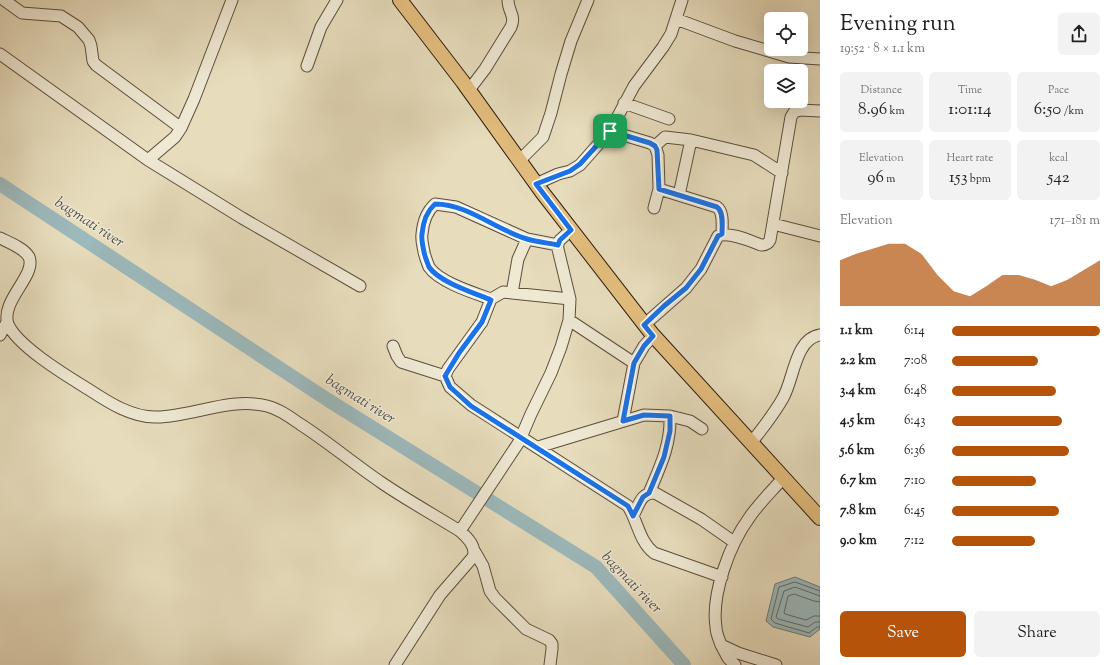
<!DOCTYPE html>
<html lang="en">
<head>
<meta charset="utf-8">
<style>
  :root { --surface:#fff; --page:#f2f2f2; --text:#202124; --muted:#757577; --accent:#b45309 }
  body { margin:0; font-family:"Sorts Mill Goudy",serif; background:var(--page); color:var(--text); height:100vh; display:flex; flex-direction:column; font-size:15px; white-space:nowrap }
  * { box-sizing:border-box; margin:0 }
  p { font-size:13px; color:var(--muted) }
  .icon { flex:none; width:22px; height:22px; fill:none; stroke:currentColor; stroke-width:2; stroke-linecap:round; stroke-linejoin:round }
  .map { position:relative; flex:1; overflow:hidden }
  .drawer { display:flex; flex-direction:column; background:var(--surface); width:300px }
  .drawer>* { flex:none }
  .fabs { position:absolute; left:764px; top:12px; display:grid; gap:8px }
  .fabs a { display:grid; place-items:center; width:44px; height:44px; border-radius:6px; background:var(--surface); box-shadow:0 4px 16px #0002; font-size:20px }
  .pin { position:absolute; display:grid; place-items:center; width:34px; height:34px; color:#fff; margin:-17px; border-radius:8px; box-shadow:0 2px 6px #0006 }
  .round { display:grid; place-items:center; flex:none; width:42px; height:42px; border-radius:6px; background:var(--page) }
  .headline { display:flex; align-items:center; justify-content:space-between; height:68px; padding:0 20px }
  h1 { font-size:22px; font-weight:600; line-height:30px }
  .stats { display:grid; grid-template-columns:repeat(3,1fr); gap:6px; height:68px; padding:4px 20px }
  .stats div { display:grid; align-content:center; border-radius:6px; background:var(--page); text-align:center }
  .stats b { font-size:17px; font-weight:600 }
  .stats small { font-size:11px; font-weight:400 }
  .stats p { font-size:11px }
  .chart { height:112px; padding:8px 20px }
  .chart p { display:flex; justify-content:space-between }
  .chart svg { width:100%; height:72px; margin-top:4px; fill:var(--accent); opacity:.7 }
  .action { display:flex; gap:8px; margin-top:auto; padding:8px 20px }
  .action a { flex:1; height:46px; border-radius:6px; background:var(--accent); color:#fff; font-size:16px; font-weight:600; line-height:46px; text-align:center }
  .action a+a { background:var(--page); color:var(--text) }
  ul { padding:0 20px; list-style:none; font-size:13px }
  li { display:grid; grid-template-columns:64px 48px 1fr; align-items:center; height:30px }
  li i { height:10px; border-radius:5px; background:var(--accent) }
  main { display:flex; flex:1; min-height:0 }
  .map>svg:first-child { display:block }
  .water { fill:#9cb9bc; stroke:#6f7b79 }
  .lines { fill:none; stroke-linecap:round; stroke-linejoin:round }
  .shore { stroke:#646c68; stroke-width:1 }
  .river { stroke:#9cb9bc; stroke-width:14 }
  .minor-casing { stroke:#5b4e3e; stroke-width:13 }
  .major-casing { stroke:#2c1e14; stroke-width:16 }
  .minor { stroke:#efe9d4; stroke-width:11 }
  .major { stroke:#e4be7e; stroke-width:14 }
  .route-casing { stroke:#fff; stroke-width:8 }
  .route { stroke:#1a73e8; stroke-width:5 }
  .labels { text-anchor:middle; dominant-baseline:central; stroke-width:3; stroke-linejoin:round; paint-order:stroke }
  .water-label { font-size:15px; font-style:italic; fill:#4e4c46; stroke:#efe9d4 }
</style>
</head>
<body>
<main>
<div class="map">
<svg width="820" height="665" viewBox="0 0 820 665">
  <rect width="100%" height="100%" fill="#e7ddbd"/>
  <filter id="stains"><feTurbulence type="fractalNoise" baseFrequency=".005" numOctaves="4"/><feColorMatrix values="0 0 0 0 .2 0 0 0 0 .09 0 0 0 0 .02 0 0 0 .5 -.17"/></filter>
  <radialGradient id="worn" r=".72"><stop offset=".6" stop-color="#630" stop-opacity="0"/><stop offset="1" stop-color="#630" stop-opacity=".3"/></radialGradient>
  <path class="water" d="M795,577L820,587V629L810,637L773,627L766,621L775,584Z"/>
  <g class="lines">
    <path class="shore" d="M820,591L795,582L779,587L771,619L775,623L809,633L817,627H820
      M820,596L795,587L784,591L776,617L778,619L808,627L815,622H820
      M820,602L814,601L794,594L788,596L784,613L785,614L806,620L814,616H820"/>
    <path class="river" d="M0,184L328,400L596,567L684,665"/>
    <g class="minor-casing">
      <path id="minor" d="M4,0L22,13L61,16L78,27L89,40L91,46L93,61L96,65L181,128
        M676,19L735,41L789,57L820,59
        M0,54L148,160L242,218L360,286
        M307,66L321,27L337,0
        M469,90L485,69L511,27C516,15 508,12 508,0
        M624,103L669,119
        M610,131L650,143L655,146L658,155L659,189L654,208
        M655,146L665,137L691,140L754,155L782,173
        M148,160L175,137L181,128L194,99L232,0
        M520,160L543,137L551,113L561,74L571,41L588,0
        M536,184L558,174L570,171L580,165L610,131L634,86L663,47L671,34L682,0
        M659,189L717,207C724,212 722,226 722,234
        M679,195L691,140
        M773,224L820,236
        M0,238C8,242 24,248 29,257C37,275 0,301 8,324C17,346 67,376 88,389C108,402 132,418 157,417C194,416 230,397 267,406C279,409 290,417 300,424C328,442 354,464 382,483C407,500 434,515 460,531C467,537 477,547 473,557L440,595L395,665
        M512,293L518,259L527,239
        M491,299C474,293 439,282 429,267C427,262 425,257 424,252C423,246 421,240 422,234C423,222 426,212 435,204L456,207L527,239L558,245
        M570,299L512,293L503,292L491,299L482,322L448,369L445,376L450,387L471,405L628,506C638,522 639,541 654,553L722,577
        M569,320L634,363
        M644,325L686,288L701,269L718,236C729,231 750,241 761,245C766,245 768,244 770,240L791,117L794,112L800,110L820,111
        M0,335L7,322
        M393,346L397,356L401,362L445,376
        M623,421L634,363L644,346L653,336
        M751,443C763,428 774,414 783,398C794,379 795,339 820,335
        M538,447L644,415L670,416L690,421L702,429
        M649,493C660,467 671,445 670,416
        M633,516C639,505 641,492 655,493L701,519L734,542
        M460,531L519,442L531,414L551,373L561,347L569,320L570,299L557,245L560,240L571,230
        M475,552L483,566L490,591L495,598L526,629L549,640L552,644V649L550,665
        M721,645L728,658L735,665
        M776,665L738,653L721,645C719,639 716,633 716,627C711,594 730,544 749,518C759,503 772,491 783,478"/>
    </g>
    <g class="major-casing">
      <path id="major" d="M400,0L463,82L542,192L652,334L820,518"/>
    </g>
    <use href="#minor" class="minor"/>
    <use href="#major" class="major"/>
  </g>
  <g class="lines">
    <g class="route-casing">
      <path id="route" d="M610,131L650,143L655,146L657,150L659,189L717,207C724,212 722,226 722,234L718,236L701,269L686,288L664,306L644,325L653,336L644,346L634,363L623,421L644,415L670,416V431L664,457L649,493L643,497L633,516L628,506L471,406L450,387L445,376L459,353L482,322L491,300C474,293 439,282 429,267C427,262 425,257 424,252C423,246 421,240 422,234C423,222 426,212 435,204C468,204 496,230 527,239C537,242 548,243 558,245L560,240L571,230L536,184L570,171L580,164Z"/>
    </g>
    <use href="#route" class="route"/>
  </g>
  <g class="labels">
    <g class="water-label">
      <text transform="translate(89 223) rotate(33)">bagmati river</text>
      <text transform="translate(360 400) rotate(32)">bagmati river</text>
      <text transform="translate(631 583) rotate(46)">bagmati river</text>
    </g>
  </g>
  <rect width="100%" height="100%" filter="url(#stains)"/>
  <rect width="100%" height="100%" fill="url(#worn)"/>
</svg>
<div class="fabs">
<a><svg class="icon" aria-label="locate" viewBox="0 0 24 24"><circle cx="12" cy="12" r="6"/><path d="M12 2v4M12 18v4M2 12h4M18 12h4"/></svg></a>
<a><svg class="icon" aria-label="layers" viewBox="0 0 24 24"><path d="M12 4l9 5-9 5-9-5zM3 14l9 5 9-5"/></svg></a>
</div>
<div class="pin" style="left:610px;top:131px;background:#1e9e55"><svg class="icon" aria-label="arrive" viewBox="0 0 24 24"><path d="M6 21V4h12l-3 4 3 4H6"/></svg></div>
</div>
<section class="drawer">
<div class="headline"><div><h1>Evening run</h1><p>19:52 · 8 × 1.1 km</p></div><a class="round"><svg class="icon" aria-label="share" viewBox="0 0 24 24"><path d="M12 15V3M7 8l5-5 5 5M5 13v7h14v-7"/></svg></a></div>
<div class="stats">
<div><p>Distance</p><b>8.96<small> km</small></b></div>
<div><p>Time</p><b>1:01:14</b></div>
<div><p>Pace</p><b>6:50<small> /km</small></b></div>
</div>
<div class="stats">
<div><p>Elevation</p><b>96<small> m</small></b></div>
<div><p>Heart rate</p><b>153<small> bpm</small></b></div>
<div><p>kcal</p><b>542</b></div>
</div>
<div class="chart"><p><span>Elevation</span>171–181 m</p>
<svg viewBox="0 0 160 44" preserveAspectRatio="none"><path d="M0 44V16L10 12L20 9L30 6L40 6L50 12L60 25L70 35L80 38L90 32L100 25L110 25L120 28L130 32L140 28L150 22L160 16V44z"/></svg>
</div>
<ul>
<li><b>1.1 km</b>6:14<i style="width:100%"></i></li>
<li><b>2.2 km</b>7:08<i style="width:58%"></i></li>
<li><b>3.4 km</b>6:48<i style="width:70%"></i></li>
<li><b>4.5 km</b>6:43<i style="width:74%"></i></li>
<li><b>5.6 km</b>6:36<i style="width:79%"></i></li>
<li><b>6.7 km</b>7:10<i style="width:57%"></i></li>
<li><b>7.8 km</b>6:45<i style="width:72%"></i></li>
<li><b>9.0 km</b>7:12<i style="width:56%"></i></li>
</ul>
<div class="action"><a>Save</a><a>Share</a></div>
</section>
</main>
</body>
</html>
